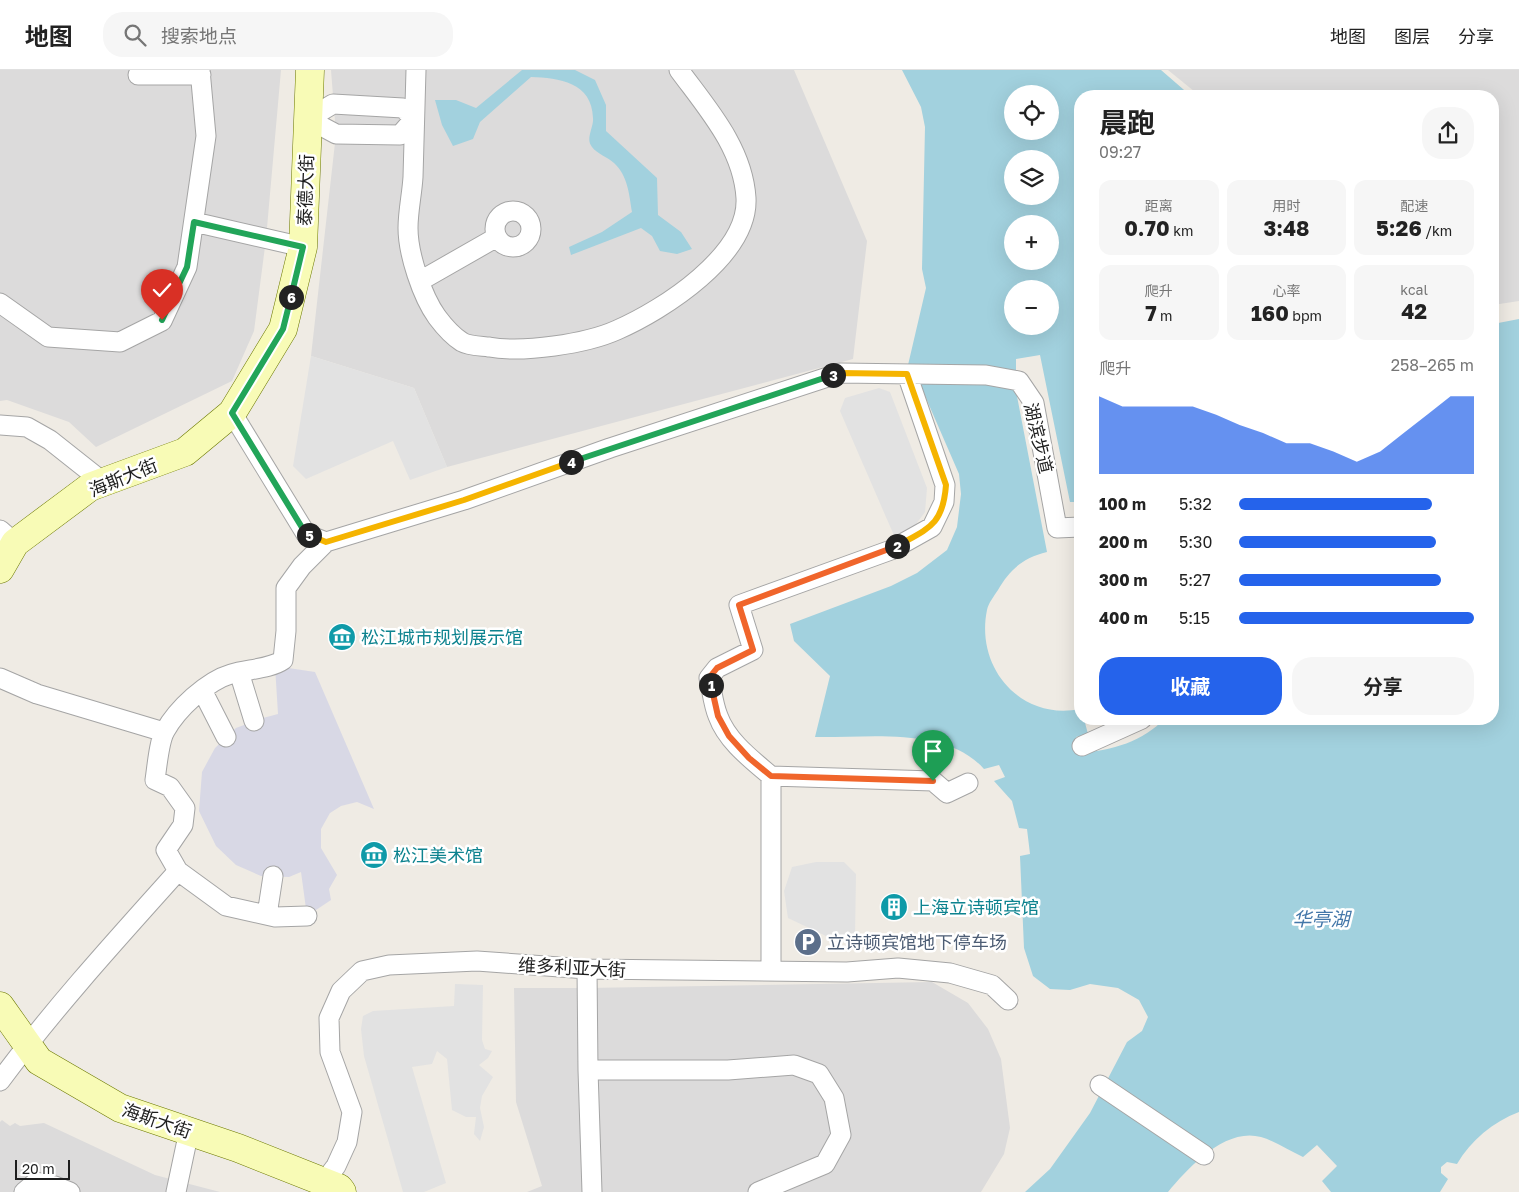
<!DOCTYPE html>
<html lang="zh">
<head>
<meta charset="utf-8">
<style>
  :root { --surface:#fff; --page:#f6f6f6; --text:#222; --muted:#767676; --line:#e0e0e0; --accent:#2563eb }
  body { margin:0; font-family:"Golos Text","Noto Sans SC",sans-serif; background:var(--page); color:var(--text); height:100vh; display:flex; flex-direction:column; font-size:19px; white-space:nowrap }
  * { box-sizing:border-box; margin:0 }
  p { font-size:16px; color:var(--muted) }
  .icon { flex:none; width:28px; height:28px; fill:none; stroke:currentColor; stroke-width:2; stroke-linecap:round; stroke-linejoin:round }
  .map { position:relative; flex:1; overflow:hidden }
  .side { position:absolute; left:1074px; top:20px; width:425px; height:635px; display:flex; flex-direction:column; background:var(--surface); border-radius:20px; box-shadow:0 5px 20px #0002 }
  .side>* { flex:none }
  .buttons { position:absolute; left:1004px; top:15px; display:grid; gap:10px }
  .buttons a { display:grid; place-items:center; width:55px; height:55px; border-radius:50%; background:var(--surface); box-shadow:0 5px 20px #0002; font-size:25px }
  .scale { position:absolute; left:15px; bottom:12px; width:55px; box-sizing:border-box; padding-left:5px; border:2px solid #1e1e1e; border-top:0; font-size:14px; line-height:18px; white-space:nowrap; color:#1e1e1e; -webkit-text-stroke:4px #fff; paint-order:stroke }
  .pin { position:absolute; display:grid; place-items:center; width:42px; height:42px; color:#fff; margin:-51px -21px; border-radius:50% 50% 50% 0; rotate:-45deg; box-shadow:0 0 5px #0007 }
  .pin .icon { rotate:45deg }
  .km { position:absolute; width:25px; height:25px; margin:-12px; border-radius:50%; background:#222; color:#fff; font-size:14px; line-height:25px; text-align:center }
  .round { display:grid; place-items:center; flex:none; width:52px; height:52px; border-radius:20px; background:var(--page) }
  .overview { display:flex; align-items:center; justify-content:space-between; height:85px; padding:0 25px }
  h1 { font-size:28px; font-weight:700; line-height:38px }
  .stats { display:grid; grid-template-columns:repeat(3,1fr); gap:8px; height:85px; padding:5px 25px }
  .stats div { display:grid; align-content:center; border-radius:12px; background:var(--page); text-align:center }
  .stats b { font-size:21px; font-weight:700 }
  .stats small { font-size:14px; font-weight:400 }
  .stats p { font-size:14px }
  .chart { height:140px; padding:10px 25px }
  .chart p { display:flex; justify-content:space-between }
  .chart svg { width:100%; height:90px; margin-top:5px; fill:var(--accent); opacity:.7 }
  .action { display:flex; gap:10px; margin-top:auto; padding:10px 25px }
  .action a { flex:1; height:58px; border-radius:20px; background:var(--accent); color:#fff; font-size:20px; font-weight:700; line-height:58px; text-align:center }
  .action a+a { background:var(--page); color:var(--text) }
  ul { padding:0 25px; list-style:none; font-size:16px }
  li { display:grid; grid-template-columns:80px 60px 1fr; align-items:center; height:38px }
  li i { height:12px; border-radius:6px; background:var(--accent) }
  header { display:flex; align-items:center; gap:30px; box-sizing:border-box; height:70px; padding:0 25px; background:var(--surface); border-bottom:1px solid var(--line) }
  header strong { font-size:24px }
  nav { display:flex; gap:28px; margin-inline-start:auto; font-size:18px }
  .search { width:350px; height:45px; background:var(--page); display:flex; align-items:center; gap:12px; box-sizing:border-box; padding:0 18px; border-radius:20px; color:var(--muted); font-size:19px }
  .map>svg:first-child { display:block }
  .residential { fill:#dcdbdb }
  .parking { fill:#e2e2e2 }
  .plaza { fill:#d8d8e5 }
  .water { fill:#a2d1de; fill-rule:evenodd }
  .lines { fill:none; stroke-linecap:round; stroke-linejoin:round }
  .street-casing { stroke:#a5a5a5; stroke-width:21 }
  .secondary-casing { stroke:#6c7901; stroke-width:29 }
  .street { stroke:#fff; stroke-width:19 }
  .secondary { stroke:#f8fbb6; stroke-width:28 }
  .split-1-casing { stroke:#fff; stroke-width:10 }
  .split-2-casing { stroke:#fff; stroke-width:10 }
  .split-3-casing { stroke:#fff; stroke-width:10 }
  .split-4-casing { stroke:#fff; stroke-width:10 }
  .split-5-casing { stroke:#fff; stroke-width:10 }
  .split-6-casing { stroke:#fff; stroke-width:10 }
  .split-7-casing { stroke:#fff; stroke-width:10 }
  .split-1 { stroke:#f0652b; stroke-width:6 }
  .split-2 { stroke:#f0652b; stroke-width:6 }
  .split-3 { stroke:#f5b400; stroke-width:6 }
  .split-4 { stroke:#22a559; stroke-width:6 }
  .split-5 { stroke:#f5b400; stroke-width:6 }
  .split-6 { stroke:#22a559; stroke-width:6 }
  .split-7 { stroke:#22a559; stroke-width:6 }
  .labels { text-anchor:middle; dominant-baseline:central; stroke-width:5; stroke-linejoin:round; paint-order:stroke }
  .street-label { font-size:18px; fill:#1e1e1e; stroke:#fff }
  .culture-label { font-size:18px; fill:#0d838f; stroke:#fff; text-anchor:start }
  .service-label { font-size:18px; fill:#4e5e75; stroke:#fff; text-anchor:start }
  .water-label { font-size:19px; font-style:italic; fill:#4477a9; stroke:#fff }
</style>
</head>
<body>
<header>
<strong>地图</strong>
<div class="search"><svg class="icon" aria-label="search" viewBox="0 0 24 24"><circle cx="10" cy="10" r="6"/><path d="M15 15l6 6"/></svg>搜索地点</div>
<nav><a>地图</a><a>图层</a><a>分享</a></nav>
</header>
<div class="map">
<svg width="1519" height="1122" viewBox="0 0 1519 1122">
  <rect width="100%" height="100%" fill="#efebe4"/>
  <path class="residential" d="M0,0H281L266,169L254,261L232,311L96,377L69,352L7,330L0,331Z
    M331,0H794L867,171L853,289L447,397L414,318L311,286L336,64Z
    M1168,0H1519V231L1493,235L1492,26H1200Z
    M932,912L968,933L988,959L1001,989L1010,1058L1004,1084L981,1122H527L542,1116L516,1032L514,918H587Z
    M2,1050L10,1056L15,1053L20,1056L44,1053L155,1105L220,1122H0V1052Z"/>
  <path class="parking" d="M311,286L414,318L447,397L410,410L393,371L306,409L293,396Z
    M879,318L890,322L927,418L925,442L899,477L840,341L845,328Z
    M816,792H844L856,804L855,867H828L788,848L784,821L792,797Z
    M455,914L483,915L482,970L485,979L492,981L488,988L479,995L493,1007L482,1026L480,1038L484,1057L480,1071L474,1064L476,1047H466L452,1040L447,989L437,981L432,994L412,997L446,1113L424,1122H403L364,986L361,959L363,946L373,941L454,936Z"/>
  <path class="plaza" d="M275,596L315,602L374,739L357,732L341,736L330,743L321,759V778L337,805L329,819L331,830L307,846L301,802L289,807L261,806L236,795L216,776L199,741L202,702L215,678L236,658L263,648L278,644Z"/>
  <path class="water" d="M522,0H575L595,10L606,35V61L657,108L658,145L681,162L692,179L677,184L660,181L652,166L641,158L571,185L569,177L602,162L632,142C629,124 628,106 614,93C608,87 597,84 592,77C585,69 594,57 593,48C592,12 559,8 531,7L480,52L473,69L453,76L442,55L435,30H456L476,38Z
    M902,0H1161L1191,26H1080V432H1070L1040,285L1016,289V321L1047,482C1023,488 1010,499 998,520C994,526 988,534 987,540C975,598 1021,651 1080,639V649H1084L1088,664L1076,667L1082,682C1110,682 1145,670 1164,649H1492L1493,254L1519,249V1042C1493,1052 1471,1070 1457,1094L1447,1092L1441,1097V1103L1448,1109L1440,1122H1331L1322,1111L1337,1096L1317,1075L1303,1087C1290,1081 1275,1071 1261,1067C1225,1057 1188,1098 1168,1122H1025L1050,1099L1090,1043L1127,972L1142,961L1148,947L1139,930L1118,918L1090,914L1070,920L1050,919L1033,906L1024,878L1020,786L1030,784L1027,759L1019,758L1012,731L994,711L1005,707L999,695L984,699C946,656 868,668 815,667L830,606L794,571L790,554L891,516L917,503L947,480L957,457L961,424L959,404L919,312L908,295L926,218L922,199L925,57L921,37ZM1012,24H1050V61H1012ZM1012,89H1050V126H1012ZM1012,154H1050V191H1012ZM1012,219H1050V256H1012Z"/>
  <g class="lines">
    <g class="street-casing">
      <path id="street" d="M416,0C415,36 414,71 413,107C412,124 408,141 408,158C408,184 422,226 437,247C443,255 454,267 462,272C469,276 482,276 489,277C523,283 586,274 617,260C663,240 749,185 746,128C743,78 707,38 679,0
        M138,5H201
        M333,34L403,38L414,49L400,65L336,64L308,49Z
        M495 159a18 18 0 1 1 36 0a18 18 0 1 1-36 0Z
        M194,152L303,177
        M420,211L497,167
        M0,233L48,267L120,272L162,251L187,197L206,66L200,0
        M232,343L306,464L326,472L464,430L610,378L840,303L986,305L1019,311L1034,333L1057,458L1080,457
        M0,355L27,357L50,370L103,412
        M0,460L15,473
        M239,602L254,651
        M0,608L37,624L164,662
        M202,620L226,667
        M1082,676L1142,649
        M771,706L933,711L947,723L968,713
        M267,845L273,806
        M307,846L275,847L226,836L178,801L166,780L183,755L185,738L170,717L155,710C157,697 159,671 165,661C177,639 207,611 231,604C247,599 270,599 283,590L286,561V518L302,496L326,472
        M587,899L588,1000
        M771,901V706C751,689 727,671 718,646C713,634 712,620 709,608L717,598L753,580L739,535L891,480L932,457L944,432L945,415L907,304
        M0,1011C55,937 117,869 178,801
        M1100,1015L1204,1085
        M324,1112L336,1096L347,1072L352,1042L330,982L329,948L341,921L362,901L389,895L477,891L587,899L847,902L898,898L950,903L992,915L1008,930
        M24,1122L36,1112L55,1116L70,1122
        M176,1122L189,1061
        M592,1122L588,1000H728L794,995L819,1004L834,1028L841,1065L825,1094L758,1122"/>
    </g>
    <g class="secondary-casing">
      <path id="secondary" d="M0,499L15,473L90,417L185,382L232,343L283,259L303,177L310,0
        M0,936L39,991L120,1038L238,1078L339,1118L342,1122"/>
    </g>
    <use href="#street" class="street"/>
    <use href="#secondary" class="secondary"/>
  </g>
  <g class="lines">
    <g class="split-1-casing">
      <path id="split-1" d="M711,615L718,646L729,666L749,688L771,706L933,711"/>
    </g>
    <g class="split-2-casing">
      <path id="split-2" d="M711,615L709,608L717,598L753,580L739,535L897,476"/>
    </g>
    <g class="split-3-casing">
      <path id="split-3" d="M833,305L840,303L907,304L946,415C943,455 929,458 897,476"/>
    </g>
    <g class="split-4-casing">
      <path id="split-4" d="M571,392L833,305"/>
    </g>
    <g class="split-5-casing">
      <path id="split-5" d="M309,465L326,472L464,430L571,392"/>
    </g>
    <g class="split-6-casing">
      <path id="split-6" d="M291,227L283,259L232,343L306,464L309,465"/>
    </g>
    <g class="split-7-casing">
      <path id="split-7" d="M162,250L187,197L194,152L303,177L291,227"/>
    </g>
    <use href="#split-1" class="split-1"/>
    <use href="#split-2" class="split-2"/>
    <use href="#split-3" class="split-3"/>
    <use href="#split-4" class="split-4"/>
    <use href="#split-5" class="split-5"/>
    <use href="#split-6" class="split-6"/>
    <use href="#split-7" class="split-7"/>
  </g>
  <defs>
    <g id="museum-disc" transform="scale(1.4375)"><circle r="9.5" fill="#0f9aa8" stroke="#fff"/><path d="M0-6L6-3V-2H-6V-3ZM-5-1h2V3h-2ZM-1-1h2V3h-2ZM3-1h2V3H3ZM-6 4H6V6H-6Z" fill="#fff"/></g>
    <g id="building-disc" transform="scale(1.4375)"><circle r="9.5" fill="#0f9aa8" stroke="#fff"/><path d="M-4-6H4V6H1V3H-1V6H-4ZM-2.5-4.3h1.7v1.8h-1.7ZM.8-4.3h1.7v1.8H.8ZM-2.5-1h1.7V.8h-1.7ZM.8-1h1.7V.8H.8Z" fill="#fff"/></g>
    <g id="parking-disc" transform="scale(1.4375)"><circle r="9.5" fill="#5c6f8a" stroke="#fff"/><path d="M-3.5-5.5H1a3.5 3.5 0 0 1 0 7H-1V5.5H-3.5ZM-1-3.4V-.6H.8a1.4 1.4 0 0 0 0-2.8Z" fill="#fff"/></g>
  </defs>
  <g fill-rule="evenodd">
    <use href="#museum-disc" x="342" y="567"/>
    <use href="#museum-disc" x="374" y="785"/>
    <use href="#building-disc" x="894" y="837"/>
    <use href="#parking-disc" x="808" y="872"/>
  </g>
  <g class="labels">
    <g class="street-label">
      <text transform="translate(305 120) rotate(-88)">泰德大街</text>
      <text transform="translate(1039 368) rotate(77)">湖滨步道</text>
      <text transform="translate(123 407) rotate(-22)">海斯大街</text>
      <text transform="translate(572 897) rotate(3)">维多利亚大街</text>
      <text transform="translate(157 1050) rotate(19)">海斯大街</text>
    </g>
    <g class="culture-label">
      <text x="361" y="567">松江城市规划展示馆</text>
      <text x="393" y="785">松江美术馆</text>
      <text x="913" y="837">上海立诗顿宾馆</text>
    </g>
    <g class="service-label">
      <text x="827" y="872">立诗顿宾馆地下停车场</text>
    </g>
    <g class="water-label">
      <text x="1321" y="848">华亭湖</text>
    </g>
  </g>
</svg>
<div class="buttons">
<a><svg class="icon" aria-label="locate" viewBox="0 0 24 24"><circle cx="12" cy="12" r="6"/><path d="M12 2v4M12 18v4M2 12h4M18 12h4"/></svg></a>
<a><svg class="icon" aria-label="layers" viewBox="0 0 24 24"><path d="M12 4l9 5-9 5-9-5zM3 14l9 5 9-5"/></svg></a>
<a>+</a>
<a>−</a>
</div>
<div class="scale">20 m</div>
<div class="pin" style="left:933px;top:711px;background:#1e9e55"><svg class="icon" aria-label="arrive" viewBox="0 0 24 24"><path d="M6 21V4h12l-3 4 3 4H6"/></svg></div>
<div class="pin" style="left:162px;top:250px;background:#d93025"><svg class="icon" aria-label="check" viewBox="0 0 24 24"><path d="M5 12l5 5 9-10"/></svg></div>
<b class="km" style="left:711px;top:615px">1</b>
<b class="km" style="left:897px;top:476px">2</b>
<b class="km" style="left:833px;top:305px">3</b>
<b class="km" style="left:571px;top:392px">4</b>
<b class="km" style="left:309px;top:465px">5</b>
<b class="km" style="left:291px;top:227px">6</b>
<section class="side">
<div class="overview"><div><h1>晨跑</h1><p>09:27</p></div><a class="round"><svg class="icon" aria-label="share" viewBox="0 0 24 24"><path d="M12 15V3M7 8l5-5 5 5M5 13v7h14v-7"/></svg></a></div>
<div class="stats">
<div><p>距离</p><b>0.70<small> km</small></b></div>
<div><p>用时</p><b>3:48</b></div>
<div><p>配速</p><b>5:26<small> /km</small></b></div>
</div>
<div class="stats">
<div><p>爬升</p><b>7<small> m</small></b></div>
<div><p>心率</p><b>160<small> bpm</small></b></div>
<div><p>kcal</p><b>42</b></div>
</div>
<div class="chart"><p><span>爬升</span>258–265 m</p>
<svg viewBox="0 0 160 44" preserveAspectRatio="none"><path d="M0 44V6L10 11L20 11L30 11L40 11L50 15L60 20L70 24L80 29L90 29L100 33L110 38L120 33L130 24L140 15L150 6L160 6V44z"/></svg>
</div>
<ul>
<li><b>100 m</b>5:32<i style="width:82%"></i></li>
<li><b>200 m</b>5:30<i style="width:84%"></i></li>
<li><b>300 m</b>5:27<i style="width:86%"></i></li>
<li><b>400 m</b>5:15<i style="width:100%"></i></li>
</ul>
<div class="action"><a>收藏</a><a>分享</a></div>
</section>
</div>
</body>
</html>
